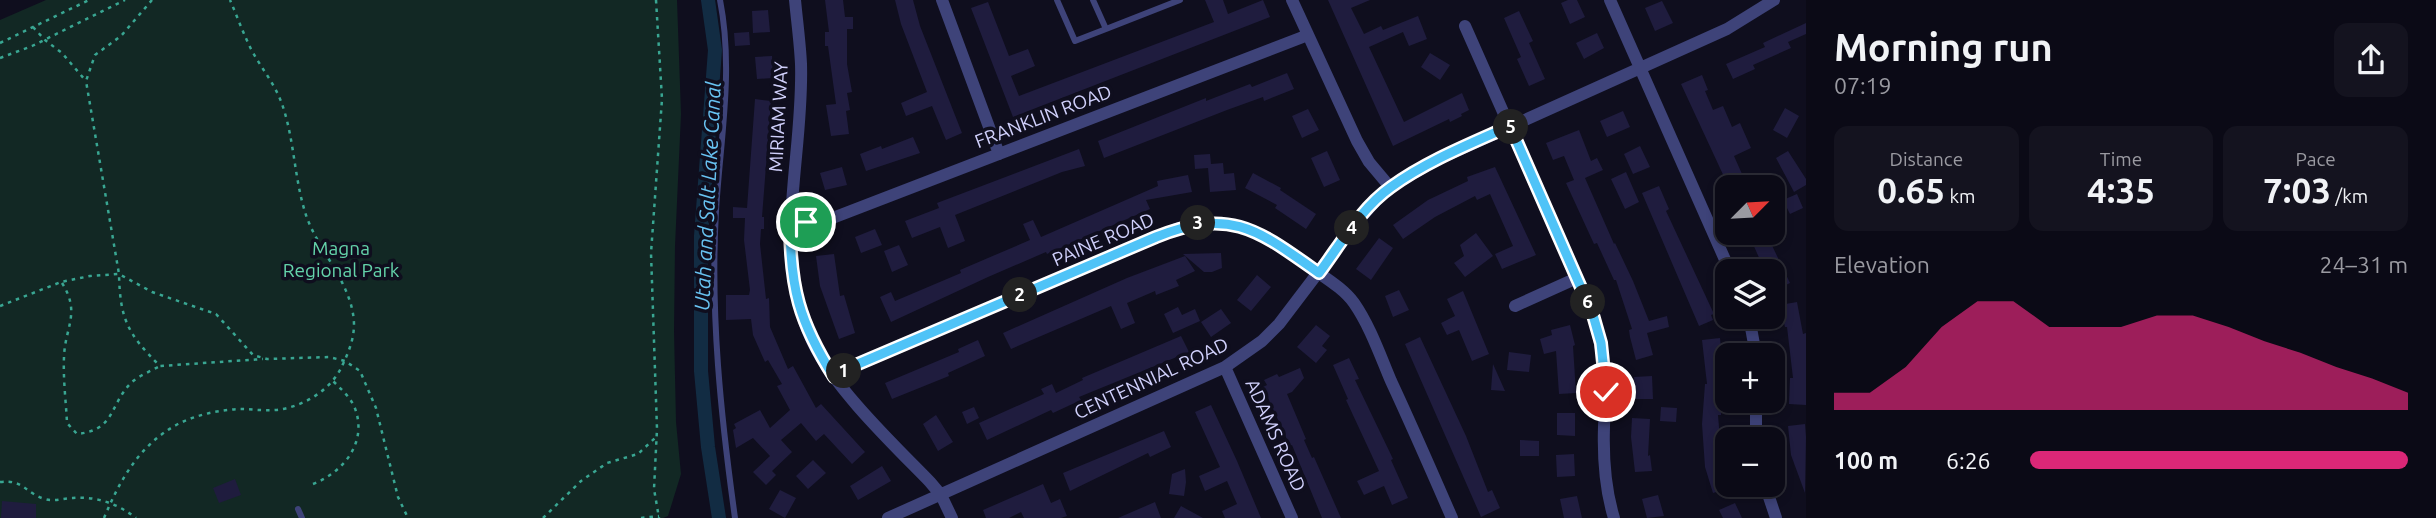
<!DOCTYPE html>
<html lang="en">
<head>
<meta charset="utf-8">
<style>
  :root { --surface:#0b0a16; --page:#14131f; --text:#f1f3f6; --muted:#9a9aa1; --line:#2b2b35; --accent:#db2777 }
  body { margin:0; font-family:Ubuntu,sans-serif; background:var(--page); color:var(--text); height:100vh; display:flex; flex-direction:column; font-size:26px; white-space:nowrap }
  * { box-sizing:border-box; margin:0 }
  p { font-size:23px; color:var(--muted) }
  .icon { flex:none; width:38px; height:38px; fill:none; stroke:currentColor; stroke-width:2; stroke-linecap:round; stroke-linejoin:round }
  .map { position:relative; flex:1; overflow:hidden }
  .panel { display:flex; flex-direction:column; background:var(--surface); width:630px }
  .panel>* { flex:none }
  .needle { width:46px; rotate:66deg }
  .buttons { position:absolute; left:1715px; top:175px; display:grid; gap:14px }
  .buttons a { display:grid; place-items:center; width:70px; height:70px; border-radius:14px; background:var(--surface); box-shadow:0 4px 10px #0003,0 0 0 2px var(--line); font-size:35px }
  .pin { position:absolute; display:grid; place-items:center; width:60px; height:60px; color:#fff; margin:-30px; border:4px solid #fff; border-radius:50%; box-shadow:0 2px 7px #0007 }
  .km { position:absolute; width:35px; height:35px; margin:-18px; border-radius:50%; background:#222; color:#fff; font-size:19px; line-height:35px; text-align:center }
  .round { display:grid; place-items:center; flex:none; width:74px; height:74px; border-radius:14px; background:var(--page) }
  .headline { display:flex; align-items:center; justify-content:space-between; height:119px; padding:0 28px }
  h1 { font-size:38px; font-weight:700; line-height:52px }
  .figures { display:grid; grid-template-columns:repeat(3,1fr); gap:10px; height:119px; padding:7px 28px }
  .figures div { display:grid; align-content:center; border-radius:14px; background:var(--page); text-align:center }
  .figures b { font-size:35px; font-weight:700 }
  .figures small { font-size:19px; font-weight:400 }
  .figures p { font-size:19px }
  .chart { height:196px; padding:14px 28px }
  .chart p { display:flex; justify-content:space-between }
  .chart svg { width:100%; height:126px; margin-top:7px; fill:var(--accent); opacity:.7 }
  ul { padding:0 28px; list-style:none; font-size:23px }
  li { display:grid; grid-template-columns:112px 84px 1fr; align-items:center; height:52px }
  li i { height:18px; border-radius:9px; background:var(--accent) }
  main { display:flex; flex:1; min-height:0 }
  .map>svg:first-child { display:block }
  .green { fill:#122824 }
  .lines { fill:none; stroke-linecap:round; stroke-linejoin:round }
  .canal { stroke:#122c43; stroke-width:14 }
  .building { fill:#1f1c3e }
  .path { stroke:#39a692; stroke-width:2.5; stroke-dasharray:3.5 5; stroke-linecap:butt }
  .service { stroke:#3e4379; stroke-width:6 }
  .minor { stroke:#3e4379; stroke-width:12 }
  .route-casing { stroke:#fff; stroke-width:14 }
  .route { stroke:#4fc3f7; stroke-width:9 }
  .labels { text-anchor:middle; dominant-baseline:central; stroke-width:7; stroke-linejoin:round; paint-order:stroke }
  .street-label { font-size:19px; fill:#d0d0fb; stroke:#0f0e1e }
  .park-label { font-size:19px; fill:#64d3aa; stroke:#0f0e1e }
  .water-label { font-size:21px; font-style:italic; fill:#68c2f1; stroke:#0f0e1e }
</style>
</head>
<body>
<main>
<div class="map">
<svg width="1806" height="518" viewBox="0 0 1806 518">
  <rect width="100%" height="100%" fill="#0f0e1e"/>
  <path class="green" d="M46,0H677L681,114L675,246L674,331L676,422L681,474L668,516L663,518H0V20Z"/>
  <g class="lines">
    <path class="canal" d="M708,0L715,50L701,236V371L708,447L719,518"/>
  </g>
  <path class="building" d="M825,0H843L845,17H853V29H847V64L852,92L847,93L850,110L846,111L849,134L831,136L826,105L836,104L828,46H825V32H829Z
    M895,0H913L920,26L962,133L946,140L932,106L906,116L901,103L927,92L901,24Z
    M1205,0H1223L1228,14L1263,0L1270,17L1013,117L971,8L988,2L1009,56L1028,49L1035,66L1011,76L1019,96L1214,22Z
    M1328,0H1370L1351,8L1364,34L1381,26L1383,30L1418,16L1427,39L1409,46L1403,32L1369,47L1404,122L1462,93L1469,110L1461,114L1462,116L1450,122L1449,119L1393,146Z
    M1568,0H1577L1585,17L1570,24L1561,3Z
    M1662,1L1673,23L1655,31L1645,8Z
    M768,10L770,32L753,33L752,11Z
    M1519,11L1533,41L1529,43L1545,79L1529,86L1517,59L1521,57L1504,18Z
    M1806,23V34L1788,42L1791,48L1753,65L1755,69L1733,79L1726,64L1765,47L1763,43Z
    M749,32L750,45L735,46L734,33Z
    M1597,33L1604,48L1584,59L1576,43Z
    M1430,53L1450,65L1440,80L1421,67Z
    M772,56L773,78L757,79L755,57Z
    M1287,73L1294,89L1264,101L1263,97L1227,110L1104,158L1098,141L1206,98V101L1250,84L1252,87Z
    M1702,75L1708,90L1705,91L1713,110L1723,106L1732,127L1740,123L1751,148L1734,156L1742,174L1726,181L1681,84Z
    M755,99L771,101L762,217H764V229H761L760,244L766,299L769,298L770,327L788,369L793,366L816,408L821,404L865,452L852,464L824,434L816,441L801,423L781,440L792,452L772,471L776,475L766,485L753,472L770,456L753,438L736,448L733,430L736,428L734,424L760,410L770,428L790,410L777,386L782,384L768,360L765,362L753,335L751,319L726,320V295H749L750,290L744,240L745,218H733V207L747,208Z
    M1785,108L1799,116L1787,138L1773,130Z
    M1308,109L1319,130L1302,138L1292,116Z
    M1623,111L1630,127L1607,137L1600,121Z
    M1579,130L1591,161L1597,158L1603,170L1585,178L1614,244L1615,243L1633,281L1649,321L1667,316L1669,327L1647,333L1653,355L1636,360L1630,337L1629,330L1632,329L1616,280H1614L1597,243L1594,244L1566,183L1574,180L1564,156L1553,160L1546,143Z
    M913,137L920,153L866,171L860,154L881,146L882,149Z
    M1640,146L1650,167L1633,174L1624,154Z
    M1079,149L1085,166L1062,172L955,215L965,241L948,248L940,227L912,238L905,221L939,208L937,203Z
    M1327,151L1340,180L1324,187L1311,158Z
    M1788,151L1806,179V185L1794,192L1776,158Z
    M1210,154L1211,164L1223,163L1224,174L1234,173L1236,190L1210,192L1208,168L1195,169L1194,155Z
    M842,167L847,185L825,190L820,173Z
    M1495,167L1536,255L1502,269L1495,254L1513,246L1490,194L1477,200L1475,196L1435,217L1403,239L1393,225L1428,200L1468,181L1467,177Z
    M1626,172L1639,202L1625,209L1611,179Z
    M1253,173L1281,188L1280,190L1316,214L1306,229L1275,208L1277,205L1245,188Z
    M1759,173L1765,185L1752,187L1748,178Z
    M1188,175L1192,192L1146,200L1150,209L1047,254L1046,252L988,277L891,322L880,297L891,292L895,301L961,273L960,270L1030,240L1023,224L1033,220L1041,237L1158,186L1157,181Z
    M1659,186L1669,209L1666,211L1714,314L1711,315L1713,320L1699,326L1642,193Z
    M1797,194L1803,208L1790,214L1783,200Z
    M875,229L882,245L861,253L855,237Z
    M1476,233L1493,256L1465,277L1454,263L1464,256L1460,245Z
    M1748,233H1766L1790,283L1773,291V271H1765Z
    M1379,238L1393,248L1371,280L1356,269Z
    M899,245L908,265L892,272L884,251Z
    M1221,253L1222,268L1212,272H1204L1183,254Z
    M834,254L840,296L844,295L855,333L839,339L820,286L816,256Z
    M1185,256L1195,271L1176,280L1179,286L1156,295L1155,291L1127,303L1135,323L1121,329L1111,306L1011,349L1003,333L1127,278Z
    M1257,275L1271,287L1251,311L1237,300Z
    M1399,290L1409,310L1393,317L1385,296Z
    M1463,291L1489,354L1472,361L1459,330L1447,335L1441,323L1455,316L1447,299Z
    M1797,302L1803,334L1806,333V405L1789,404L1790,378H1793L1787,327H1785L1780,305Z
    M1178,307L1182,315L1195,309L1200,321L1173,333L1164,314Z
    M1221,309L1231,323L1211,337L1201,322Z
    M1316,325L1330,336L1322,346L1327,350L1316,363L1297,347Z
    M1570,325L1575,345L1573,346L1576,393L1559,394L1556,351L1544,354L1540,339L1552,335L1551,330Z
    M1181,336L1189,352L1079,397L1081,400L1053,413L1051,410L987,440L979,423L1044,394L1041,389L1052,384L1056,393L1083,380L1082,378Z
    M1420,337L1466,436L1488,492L1492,490L1500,508L1481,517L1405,344Z
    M1720,338L1723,371L1721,415H1718L1722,465L1729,488L1713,493L1705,467L1702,424L1705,384H1707L1702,340Z
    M978,340L985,356L948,373L949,376L892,399L885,383L959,352L958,349Z
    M1509,352L1531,355L1529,372L1507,370Z
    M1349,358L1359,379L1355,380L1393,459L1391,460L1408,498L1392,505L1384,486L1364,495L1357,481L1379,471L1346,400L1348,399L1333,365Z
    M1493,364L1505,391L1491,390Z
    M1300,368L1304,378L1292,392L1287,394L1306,439L1304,440L1312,458L1314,457L1341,518H1322L1292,445L1290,446L1263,387L1267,385L1264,380L1277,374L1279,377Z
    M1652,376L1653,399H1635L1634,377Z
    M1211,405L1237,461L1261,518H1225L1222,511L1237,504L1227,481L1205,491L1199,476L1220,467L1195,412Z
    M974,407L979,418L967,424L962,412Z
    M1661,407L1677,408L1676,422L1660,421Z
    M1557,413H1575V436L1557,435Z
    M936,415L953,442L938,451L923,424Z
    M1632,418L1650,419L1648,456L1650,455L1652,471L1635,472L1631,437Z
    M1805,424L1806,437L1805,493L1791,455L1788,426Z
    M1164,431L1171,447L1150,457L1148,453L1070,491L1063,473Z
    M1520,440L1539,441V456H1520Z
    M1574,454L1575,476L1557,477L1556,455Z
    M813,460L826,473L808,489L796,476Z
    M882,466L891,481L858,500L850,486Z
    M1185,469L1186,482L1184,496L1169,494L1172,474Z
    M235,479L241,495L219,503L213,488Z
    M1043,484L1051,503L1060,499L1067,516L1061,518H1024L1021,512L1009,518H986L983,510Z
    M780,490L796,498L785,518L769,509Z
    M1658,495L1664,516L1647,518L1642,499Z
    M1577,496L1582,518H1564L1560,499Z
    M2,501L36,504V518H1Z
    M1155,502L1161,518H1118Z
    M1735,503L1742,518H1723L1719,510Z
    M1181,506L1203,518H1174Z"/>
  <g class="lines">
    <path class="path" d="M152,0L121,36L95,55L86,81L119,274C120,320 128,334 160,366L263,359
      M656,0L662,99L651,253L657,429L654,489L659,518
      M33,27L45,40L62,53L86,81
      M0,43L89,0
      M0,58L32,46L125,0
      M62,283C81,313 65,327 64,357C63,379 66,402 67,423L77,434C116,430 109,405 131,383C138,376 151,371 160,366
      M0,306L61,282L90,276L119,274L152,292L216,314L253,355L267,359L329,357L345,361L360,371L376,408L398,497L408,518
      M0,482C24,479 26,494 45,499C54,502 64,498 73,498C97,496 118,504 136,518
      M313,484C344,472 369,441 354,406C349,396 341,389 333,381
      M104,518C120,480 139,445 178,424C196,415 218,410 239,409C251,409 263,411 276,410C303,407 332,390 343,364C349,351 354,339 354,324C353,285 320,253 307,218C294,181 295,141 282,104C275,84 261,68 251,49C243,33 237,16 230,0
      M543,518L581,481L607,463L638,454L655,438
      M641,518L659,516"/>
    <path class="service" d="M720,0C734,71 720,141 716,211C710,314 721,417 735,518
      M1057,0L1075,41L1106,29
      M1093,0L1106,29L1180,0
      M298,509L302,518"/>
    <path class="minor" d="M795,0C797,21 800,43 801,64C804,158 770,253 813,343C835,389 894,445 930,482L941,495L952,518
      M942,0L999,154
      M1292,0L1357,141L1369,162L1390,187
      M1610,0L1730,271
      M1465,26L1593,315C1600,340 1605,364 1606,389C1607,402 1604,415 1604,427C1603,458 1605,489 1614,518
      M790,222L830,219L1308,35
      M1515,306L1577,278
      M1749,317L1756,355
      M1225,367L1292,518
      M834,377L858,364L1176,229C1236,212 1266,236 1313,269C1327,279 1344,289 1354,303C1370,326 1380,355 1391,381C1412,426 1432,472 1452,518
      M1756,439V401
      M1765,485L1776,518
      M888,518L1225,367L1262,341L1279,324L1355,224L1381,195L1390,187L1434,161L1727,29L1774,0"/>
  </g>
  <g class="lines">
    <g class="route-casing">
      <path id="route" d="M806,222H790C790,287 799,322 834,377L858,364L1156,237C1231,207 1258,230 1319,273C1340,245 1361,208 1391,187C1427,161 1470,144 1510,126L1593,315L1601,343L1606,392"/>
    </g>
    <use href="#route" class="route"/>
  </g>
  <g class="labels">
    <g class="street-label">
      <text transform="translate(1043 116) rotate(-21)">FRANKLIN ROAD</text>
      <text transform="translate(778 117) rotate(-87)">MIRIAM WAY</text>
      <text transform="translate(1103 239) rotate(-23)">PAINE ROAD</text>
      <text transform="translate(1151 378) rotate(-25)">CENTENNIAL ROAD</text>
      <text transform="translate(1276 435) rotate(66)">ADAMS ROAD</text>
    </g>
    <g class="park-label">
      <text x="341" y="248">Magna<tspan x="341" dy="22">Regional Park</tspan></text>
    </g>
    <g class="water-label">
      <text transform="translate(707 196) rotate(-87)">Utah and Salt Lake Canal</text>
    </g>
  </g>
</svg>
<div class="buttons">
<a><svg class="needle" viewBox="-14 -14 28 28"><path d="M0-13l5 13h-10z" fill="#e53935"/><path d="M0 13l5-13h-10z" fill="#9a9aa1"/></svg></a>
<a><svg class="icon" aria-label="layers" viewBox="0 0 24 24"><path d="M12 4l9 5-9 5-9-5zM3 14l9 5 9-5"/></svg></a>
<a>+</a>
<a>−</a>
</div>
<div class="pin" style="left:806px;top:222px;background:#1e9e55"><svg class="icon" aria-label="arrive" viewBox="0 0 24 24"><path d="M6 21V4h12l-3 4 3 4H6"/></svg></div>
<div class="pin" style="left:1606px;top:392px;background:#d93025"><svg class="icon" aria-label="check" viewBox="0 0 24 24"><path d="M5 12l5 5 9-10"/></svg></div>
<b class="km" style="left:844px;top:371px">1</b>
<b class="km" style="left:1020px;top:295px">2</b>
<b class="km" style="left:1198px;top:223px">3</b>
<b class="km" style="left:1352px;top:228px">4</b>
<b class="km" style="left:1511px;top:127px">5</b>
<b class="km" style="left:1588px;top:302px">6</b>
</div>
<section class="panel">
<div class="headline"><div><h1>Morning run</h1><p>07:19</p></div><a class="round"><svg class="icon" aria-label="share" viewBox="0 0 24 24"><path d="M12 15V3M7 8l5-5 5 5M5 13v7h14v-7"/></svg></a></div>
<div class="figures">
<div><p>Distance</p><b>0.65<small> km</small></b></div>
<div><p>Time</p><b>4:35</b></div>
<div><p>Pace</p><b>7:03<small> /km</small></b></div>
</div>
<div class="chart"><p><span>Elevation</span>24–31 m</p>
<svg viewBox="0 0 160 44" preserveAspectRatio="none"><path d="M0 44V38L10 38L20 29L30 15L40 6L50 6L60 15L70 15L80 15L90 11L100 11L110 15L120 20L130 24L140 29L150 33L160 38V44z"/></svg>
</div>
<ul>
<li><b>100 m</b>6:26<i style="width:100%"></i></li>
</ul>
</section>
</main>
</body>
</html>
